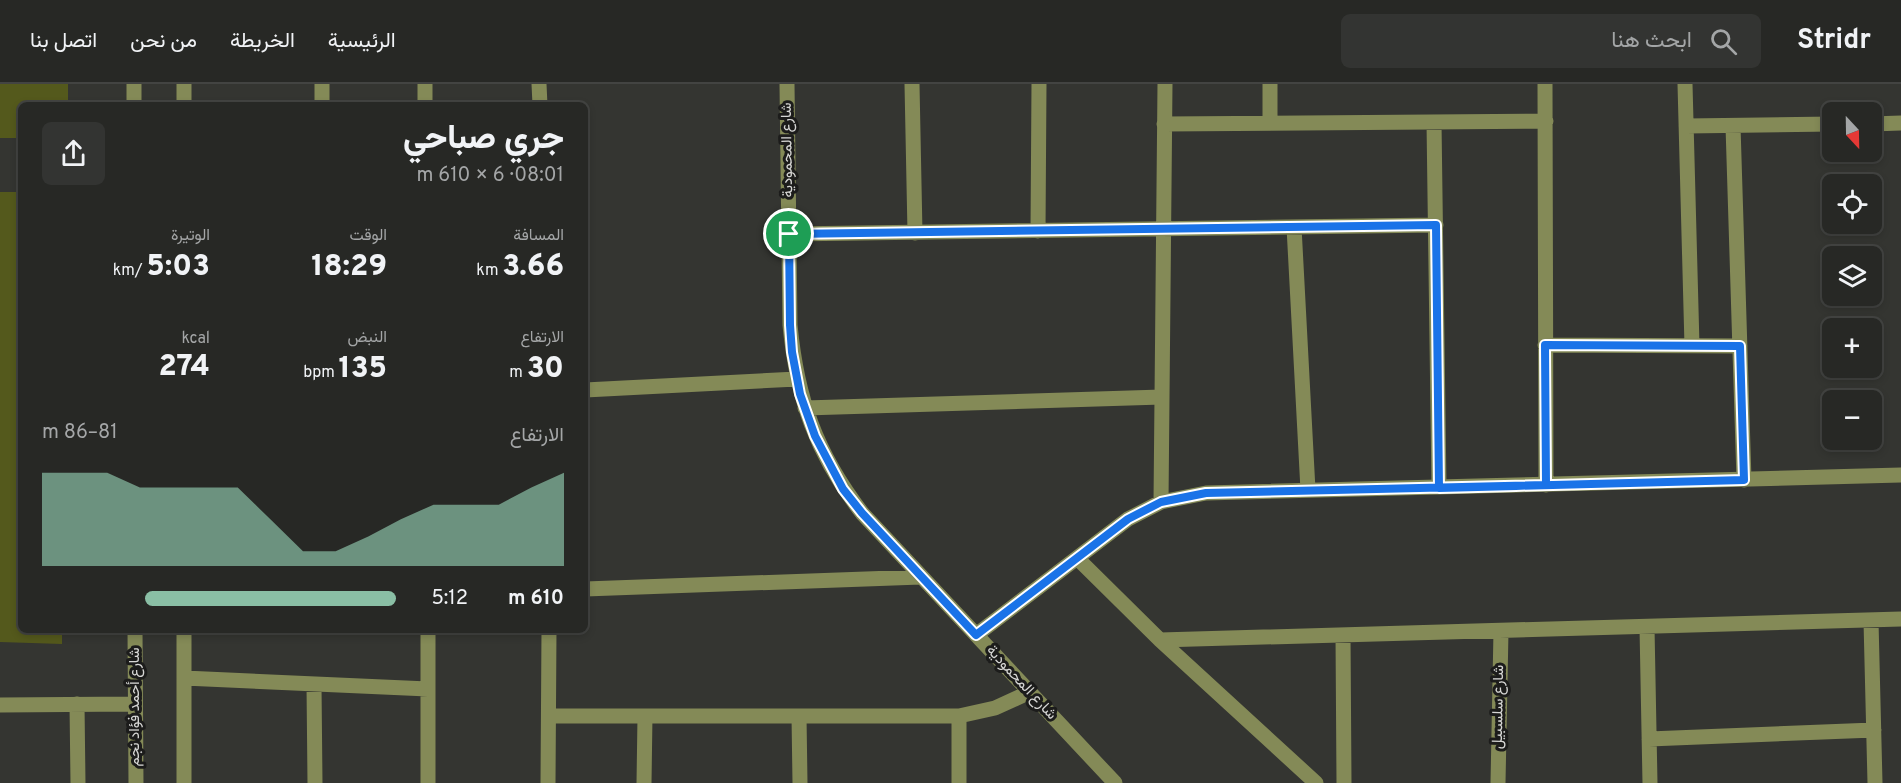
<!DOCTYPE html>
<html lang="ar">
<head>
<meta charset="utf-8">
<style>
  :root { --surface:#272825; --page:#333432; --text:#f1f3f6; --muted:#a4a6a7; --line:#434442; --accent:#8abfa5 }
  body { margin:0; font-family:Overpass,Vazirmatn,sans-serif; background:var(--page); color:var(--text); direction:rtl; height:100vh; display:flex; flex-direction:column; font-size:22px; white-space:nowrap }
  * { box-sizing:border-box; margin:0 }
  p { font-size:20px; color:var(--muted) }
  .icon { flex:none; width:33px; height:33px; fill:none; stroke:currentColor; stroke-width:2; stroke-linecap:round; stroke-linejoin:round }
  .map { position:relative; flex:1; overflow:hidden; direction:ltr }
  .drawer { position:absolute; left:18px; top:18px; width:570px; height:531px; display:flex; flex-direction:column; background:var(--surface); border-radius:9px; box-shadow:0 3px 9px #0003,0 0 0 2px var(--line); direction:rtl }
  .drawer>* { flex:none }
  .needle { width:39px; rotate:158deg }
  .controls { position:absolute; left:1822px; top:18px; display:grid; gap:12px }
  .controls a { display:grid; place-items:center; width:60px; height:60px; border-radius:9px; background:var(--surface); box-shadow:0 3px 9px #0003,0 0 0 2px var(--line); font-size:30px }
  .pin { position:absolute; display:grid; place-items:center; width:51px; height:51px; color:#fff; margin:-26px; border:3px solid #fff; border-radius:50%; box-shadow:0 2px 6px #0007 }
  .round { display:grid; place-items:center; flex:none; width:63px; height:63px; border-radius:9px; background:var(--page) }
  .summary { display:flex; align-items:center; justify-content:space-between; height:102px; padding:0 24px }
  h1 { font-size:33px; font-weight:800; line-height:45px }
  .metrics { display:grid; grid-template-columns:repeat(3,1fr); gap:9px; height:102px; padding:6px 24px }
  .metrics div { display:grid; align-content:center }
  .metrics b { font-size:30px; font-weight:800 }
  .metrics small { font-size:16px; font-weight:400 }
  .metrics p { font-size:16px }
  .chart { height:168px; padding:12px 24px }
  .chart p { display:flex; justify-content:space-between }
  .chart svg { width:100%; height:108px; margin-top:6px; fill:var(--accent); opacity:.7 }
  ul { padding:0 24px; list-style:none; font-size:20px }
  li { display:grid; grid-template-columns:96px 72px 1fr; align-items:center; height:45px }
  li i { height:15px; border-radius:8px; background:var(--accent) }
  header { display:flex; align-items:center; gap:36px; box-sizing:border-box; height:84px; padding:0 30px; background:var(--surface); border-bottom:2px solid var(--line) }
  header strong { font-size:28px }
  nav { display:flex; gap:33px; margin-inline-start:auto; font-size:21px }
  .search { width:420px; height:54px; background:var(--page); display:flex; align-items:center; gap:15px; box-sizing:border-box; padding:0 21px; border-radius:9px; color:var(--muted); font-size:22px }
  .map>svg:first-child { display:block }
  .green { fill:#54591c }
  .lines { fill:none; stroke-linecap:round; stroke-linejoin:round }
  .minor { stroke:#848a57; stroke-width:15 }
  .route-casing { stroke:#fff; stroke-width:12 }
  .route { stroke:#1a73e8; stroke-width:8 }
  .labels { text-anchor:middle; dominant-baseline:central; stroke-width:6; stroke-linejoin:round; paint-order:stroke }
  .street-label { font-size:15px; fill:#d6d6d4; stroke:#1c1c1b }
</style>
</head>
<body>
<header>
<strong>Stridr</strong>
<div class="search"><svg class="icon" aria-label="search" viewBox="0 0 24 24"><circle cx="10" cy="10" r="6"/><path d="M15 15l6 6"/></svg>ابحث هنا</div>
<nav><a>الرئيسية</a><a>الخريطة</a><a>من نحن</a><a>اتصل بنا</a></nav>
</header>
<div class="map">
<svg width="1901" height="699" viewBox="0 0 1901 699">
  <rect width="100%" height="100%" fill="#343531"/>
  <path class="green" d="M0,0H68V21H21V54H0Z
    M0,108H21V546H62V560L0,558Z"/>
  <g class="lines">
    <path class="minor" d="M134,0V21
      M425,0V21
      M539,0L540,21
      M787,0L790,241C797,315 816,369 862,429L1115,699
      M912,0L915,149
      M1270,0V39
      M1545,0L1546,401
      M1685,0L1692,262
      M184,21V0
      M322,21V0
      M1434,38L1439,403
      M1164,40L1546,37
      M1872,40L1901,39
      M1686,42L1833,40
      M1733,42L1744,396
      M1294,143L1308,406
      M1038,147L1039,0
      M789,150L1436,141
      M1545,261L1740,262
      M585,306L797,295
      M805,324L1162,313
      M1161,418L1165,0
      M1077,474L1160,556L1316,699
      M585,505L921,493
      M1871,537L1875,699
      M1647,543L1650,699
      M135,546L136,699
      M184,546V699
      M428,546V699
      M976,551L1128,435L1161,418L1206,409L1901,391
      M1343,551L1344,699
      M1160,556L1901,535
      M184,594L428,605
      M314,601L315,699
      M77,620L78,699
      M0,621L135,620
      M549,632H959L995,624L1030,608
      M799,632L800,699
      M959,632V699
      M1649,655L1874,646
      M548,699L549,546
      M644,699L645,632
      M1498,699L1501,547"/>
  </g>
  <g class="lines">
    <g class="route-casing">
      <path id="route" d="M789,150L790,241L792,268L800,310L815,352L843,405L862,429L976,551L1128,435L1161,418L1206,409L1546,401L1545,261L1740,262L1744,396L1439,404L1436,141L789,150"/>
    </g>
    <use href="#route" class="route"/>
  </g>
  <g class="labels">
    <g class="street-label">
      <text transform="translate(788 66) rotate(-91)">شارع المحمودية</text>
      <text transform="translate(1021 599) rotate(47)">شارع المحمودية</text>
      <text transform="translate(135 623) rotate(-90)">شارع أحمد فؤاد نجم</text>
      <text transform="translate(1499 623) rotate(-89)">شارع سلسبيل</text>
    </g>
  </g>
</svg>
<div class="controls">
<a><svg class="needle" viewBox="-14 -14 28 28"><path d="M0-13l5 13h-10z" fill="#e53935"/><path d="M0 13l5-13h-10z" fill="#a4a6a7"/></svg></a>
<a><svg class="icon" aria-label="locate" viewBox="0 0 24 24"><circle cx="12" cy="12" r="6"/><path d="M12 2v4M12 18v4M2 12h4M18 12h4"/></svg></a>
<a><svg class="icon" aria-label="layers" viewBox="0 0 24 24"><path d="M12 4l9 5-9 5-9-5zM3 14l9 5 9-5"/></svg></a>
<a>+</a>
<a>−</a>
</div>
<div class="pin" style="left:789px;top:150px;background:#1e9e55"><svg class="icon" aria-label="arrive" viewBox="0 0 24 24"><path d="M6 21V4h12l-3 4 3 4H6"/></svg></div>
<section class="drawer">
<div class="summary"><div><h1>جري صباحي</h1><p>08:01 · 6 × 610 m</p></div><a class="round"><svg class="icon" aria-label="share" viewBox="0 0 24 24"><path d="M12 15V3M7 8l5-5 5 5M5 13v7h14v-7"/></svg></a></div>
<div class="metrics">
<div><p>المسافة</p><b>3.66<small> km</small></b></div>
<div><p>الوقت</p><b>18:29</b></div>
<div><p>الوتيرة</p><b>5:03<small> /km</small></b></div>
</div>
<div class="metrics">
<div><p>الارتفاع</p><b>30<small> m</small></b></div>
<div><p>النبض</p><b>135<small> bpm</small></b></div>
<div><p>kcal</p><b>274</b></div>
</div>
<div class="chart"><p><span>الارتفاع</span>81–86 m</p>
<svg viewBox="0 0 160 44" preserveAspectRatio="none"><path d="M0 44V6L10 6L20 6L30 12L40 12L50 12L60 12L70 25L80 38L90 38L100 32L110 25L120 19L130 19L140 19L150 12L160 6V44z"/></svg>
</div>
<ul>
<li><b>610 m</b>5:12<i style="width:71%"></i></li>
</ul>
</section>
</div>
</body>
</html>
